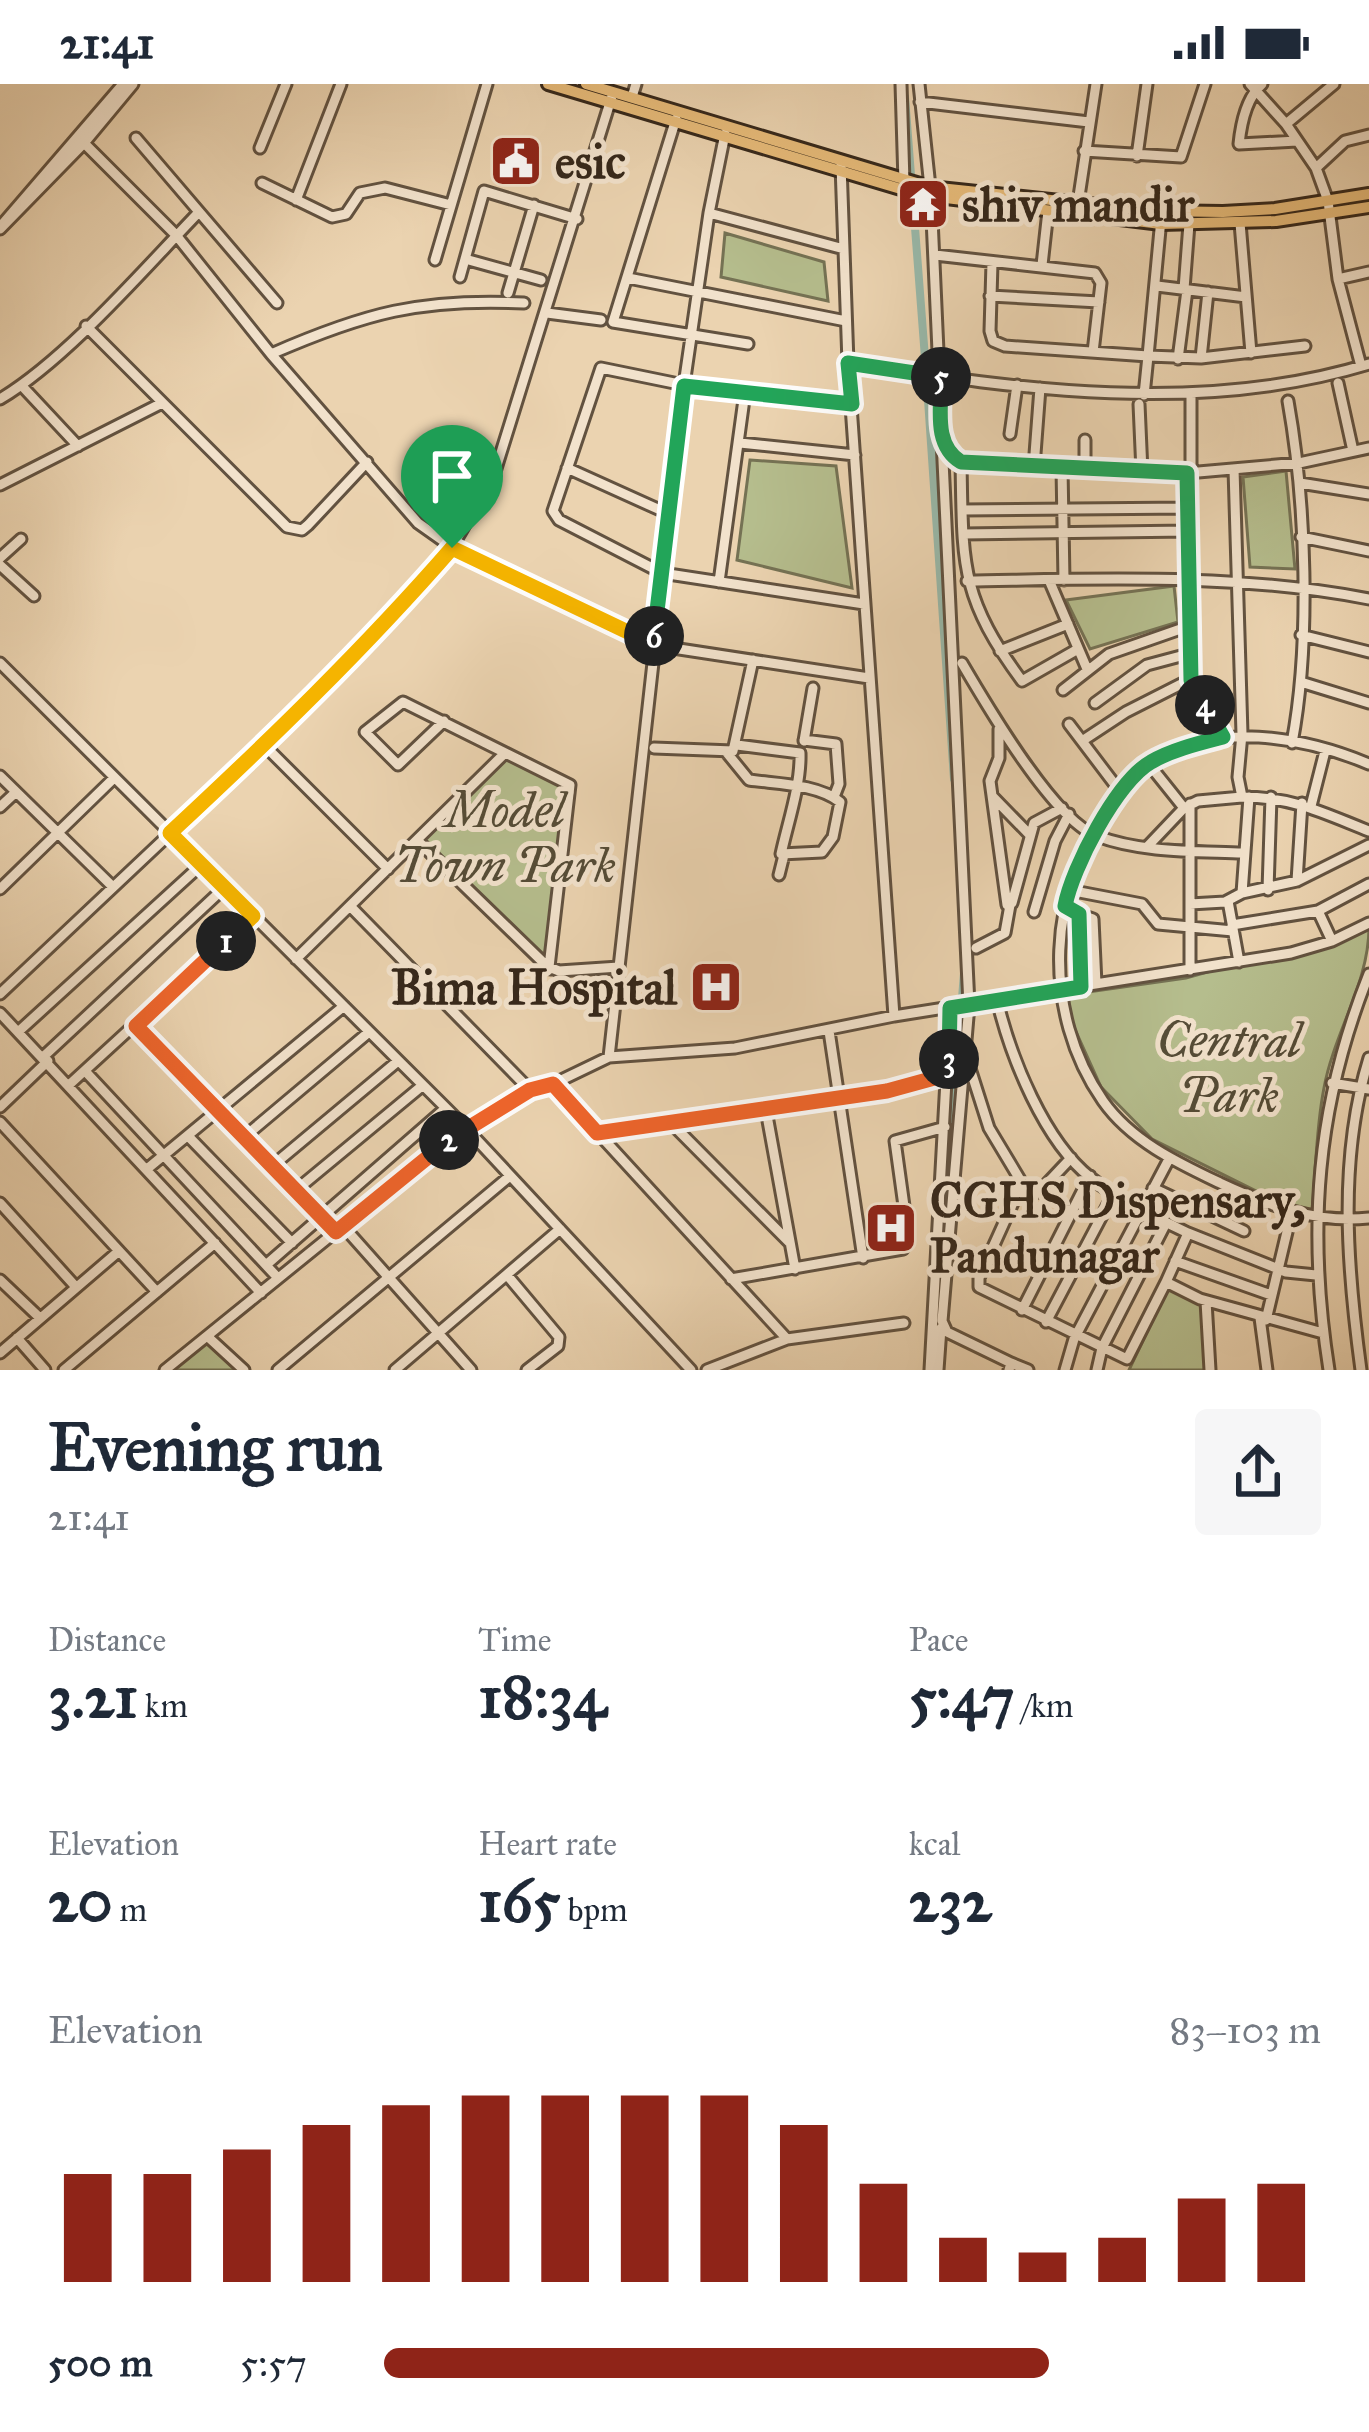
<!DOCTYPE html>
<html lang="en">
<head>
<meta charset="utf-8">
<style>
  :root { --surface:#fff; --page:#f6f6f7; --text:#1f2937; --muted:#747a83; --accent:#8f2418 }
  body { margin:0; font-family:"IM FELL Great Primer",serif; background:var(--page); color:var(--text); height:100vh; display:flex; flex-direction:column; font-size:45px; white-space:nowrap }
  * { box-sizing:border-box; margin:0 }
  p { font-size:39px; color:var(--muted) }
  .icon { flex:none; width:66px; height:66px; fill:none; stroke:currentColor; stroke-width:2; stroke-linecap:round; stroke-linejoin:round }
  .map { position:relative; height:1286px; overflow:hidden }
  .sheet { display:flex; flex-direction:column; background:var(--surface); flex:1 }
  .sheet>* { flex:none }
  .pin { position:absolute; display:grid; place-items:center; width:102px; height:102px; color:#fff; margin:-123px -51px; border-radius:50% 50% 50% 0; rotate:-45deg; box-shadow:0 0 12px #0007 }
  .pin .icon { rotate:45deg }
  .km { position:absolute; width:60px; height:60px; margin:-30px; border-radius:50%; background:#222; color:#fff; font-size:33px; line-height:60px; text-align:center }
  .round { display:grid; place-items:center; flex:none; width:126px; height:126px; border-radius:12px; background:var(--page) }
  .head { display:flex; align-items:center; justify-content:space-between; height:204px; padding:0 48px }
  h1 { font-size:66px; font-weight:700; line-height:90px }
  .metrics { display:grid; grid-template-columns:repeat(3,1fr); gap:18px; height:204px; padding:12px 48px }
  .metrics div { display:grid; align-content:center }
  .metrics b { font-size:60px; font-weight:700 }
  .metrics small { font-size:33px; font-weight:400 }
  .metrics p { font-size:33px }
  .chart { height:336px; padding:24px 48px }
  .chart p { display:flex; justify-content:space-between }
  .chart svg { width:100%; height:216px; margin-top:12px; stroke:var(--accent); stroke-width:6 }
  ul { padding:0 48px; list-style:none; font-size:39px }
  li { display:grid; grid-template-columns:192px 144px 1fr; align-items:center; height:90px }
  li i { height:30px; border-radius:15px; background:var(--accent) }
  .status { display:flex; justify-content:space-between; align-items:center; height:84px; padding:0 60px; background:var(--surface); direction:ltr }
  .status svg { height:33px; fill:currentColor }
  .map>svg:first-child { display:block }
  .green { fill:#b5bd8d; stroke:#757254; stroke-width:3 }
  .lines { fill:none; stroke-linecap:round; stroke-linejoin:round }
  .canal { stroke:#98b8a9; stroke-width:8 }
  .minor-casing { stroke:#625240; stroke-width:15 }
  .major-casing { stroke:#35271a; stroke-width:16 }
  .minor { stroke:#f2e2cc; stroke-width:9 }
  .major { stroke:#e6ba78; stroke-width:10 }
  .split-1-casing { stroke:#fff; stroke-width:24 }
  .split-2-casing { stroke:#fff; stroke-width:24 }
  .split-3-casing { stroke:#fff; stroke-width:24 }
  .split-4-casing { stroke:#fff; stroke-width:24 }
  .split-5-casing { stroke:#fff; stroke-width:24 }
  .split-6-casing { stroke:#fff; stroke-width:24 }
  .split-7-casing { stroke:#fff; stroke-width:24 }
  .split-1 { stroke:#f5b400; stroke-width:15 }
  .split-2 { stroke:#f0652b; stroke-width:15 }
  .split-3 { stroke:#f0652b; stroke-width:15 }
  .split-4 { stroke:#22a559; stroke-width:15 }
  .split-5 { stroke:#22a559; stroke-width:15 }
  .split-6 { stroke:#22a559; stroke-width:15 }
  .split-7 { stroke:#f5b400; stroke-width:15 }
  .labels { text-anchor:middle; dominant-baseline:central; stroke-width:10; stroke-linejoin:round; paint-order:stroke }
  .poi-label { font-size:48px; font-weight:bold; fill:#35271a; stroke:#f2e2cc; text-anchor:start }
  .park-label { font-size:48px; font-style:italic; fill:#554c37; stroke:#f2e2cc }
</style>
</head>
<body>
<div class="status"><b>21:41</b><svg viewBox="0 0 49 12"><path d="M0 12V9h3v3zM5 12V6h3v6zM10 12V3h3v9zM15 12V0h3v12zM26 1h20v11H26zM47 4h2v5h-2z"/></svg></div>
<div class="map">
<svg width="1369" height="1286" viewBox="0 0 1369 1286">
  <rect width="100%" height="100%" fill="#ebd3b0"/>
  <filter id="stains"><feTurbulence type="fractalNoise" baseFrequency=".00167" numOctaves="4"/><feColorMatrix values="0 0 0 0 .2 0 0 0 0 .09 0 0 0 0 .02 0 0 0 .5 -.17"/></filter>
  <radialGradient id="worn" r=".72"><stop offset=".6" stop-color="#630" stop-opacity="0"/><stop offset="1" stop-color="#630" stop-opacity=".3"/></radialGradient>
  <path class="green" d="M725,149L824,178L828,217L721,193Z
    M750,376L836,382L852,504L737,476Z
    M1286,387L1295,485L1250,483L1243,393Z
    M1174,502L1178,538L1090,565L1066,516Z
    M505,669L570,701L549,883L417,756Z
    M1369,843C1369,899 1334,949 1324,1004C1316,1044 1316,1086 1312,1126L1278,1118L1152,1055L1101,1003L1073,941L1067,911L1186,894Z
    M1168,1204L1202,1220L1208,1286H1129Z
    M207,1252L242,1286H166Z"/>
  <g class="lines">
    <path class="canal" d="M905,13L926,287
      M927,301L954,695
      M937,1233L964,889"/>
    <g class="minor-casing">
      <path id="minor" d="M901,0L904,98
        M919,0L930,103
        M1250,0L1286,40L1316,84L1328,117L1338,195L1361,282
        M1262,0C1246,14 1241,40 1239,60L1297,57
        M632,13L636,0
        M920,18L1089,38
        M676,35L613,238L748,260
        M1286,40L1334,0
        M79,54L176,151L271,270L418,439L452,463L653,561L869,594
        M136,54L277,219
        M260,64L286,0
        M1084,67L1181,73L1205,0
        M1137,72L1147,0
        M841,81L848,279L894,932
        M1316,84L1345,57L1369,51
        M262,99L332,133L346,130L360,109L385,104L451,121
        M931,112L942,356L946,367L961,378L1187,389L1299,379L1369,364
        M296,116L341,0
        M1078,119L1096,0
        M709,129L844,165
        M1240,139L1251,269
        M0,143L123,0
        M0,145L84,59L133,0
        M935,171L1095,189L1101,199L1093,268
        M465,175L541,196
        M435,176L487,0
        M992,179L990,247L993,257L1005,262L1148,272L1161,135
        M1042,181L1048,127
        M460,193L484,107L577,135
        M628,194L846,237
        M1338,195L1369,188
        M1157,202L1246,213
        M1184,205L1189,140
        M508,209L534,121
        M990,212L1099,218
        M547,229L601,236
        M86,242L287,443L302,446L308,441L367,378
        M271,270C365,229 421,214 524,219
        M1201,274L1208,208
        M1178,275L1187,206
        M848,279C1021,305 1198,332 1369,280
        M1338,299L1353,367
        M22,302L78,362
        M1191,310V389
        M1144,311L1148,272L1201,274L1305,262
        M0,315C67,275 144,185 199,128
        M1288,317C1306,418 1311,558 1292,659
        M852,320L684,301L601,284L553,427L559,436L662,489L864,520
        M1139,320L1142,388
        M1010,350L1017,301
        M942,356L969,921L942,1237L947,1248L1011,1279
        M740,359L855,371
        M961,378C963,479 959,512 1022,597L1078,565
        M1034,383L1040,304
        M567,384L669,430
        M1062,384L1064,496
        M1085,385V356
        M1234,385L1242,650L1238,693L1242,713C1293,713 1323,729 1369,747
        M1187,389L1192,541
        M1300,399L1369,410
        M0,401L162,319
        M962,426L1188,424
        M963,450L1188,447
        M1301,453L1369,467
        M0,474L21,455
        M0,481L34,512
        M1049,496L1087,585
        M967,497C1102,495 1236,489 1369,515
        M719,498L745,308
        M1301,551L1369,568
        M1000,567L1068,540
        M0,579L465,1043L691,1286
        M962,579C986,620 1054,737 1097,752C1142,769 1196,767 1243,769
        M1304,599L1369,619
        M1063,606L1109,570L1192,541L1191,595L1223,653
        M1095,619L1147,581L1192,569
        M444,637L398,681L365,648L403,618L570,701L549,883L559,887L619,883
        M1069,640L1122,710
        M999,645V674L990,697L1007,821L1012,819L1034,739L1062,724
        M804,656L836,660L839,700L834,713
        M804,657L813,604
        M1082,657L1126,628L1191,595
        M264,661L388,785
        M654,664L733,667L753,576
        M727,669L749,696C777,700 818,700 840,718L833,753L822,768L781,770C788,738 801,701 800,669L737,661
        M1148,679L1184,724L1198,717L1242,713
        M1369,680C1302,652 1215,637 1150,678C1136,686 1125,707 1114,719C1046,803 1041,928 1103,1017C1131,1057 1178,1079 1220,1099C1267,1121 1317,1140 1369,1134
        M0,692L113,803
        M993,713L1030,751
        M1249,713L1242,809L1297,797L1369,761
        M1190,720V886
        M1311,722L1325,667
        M0,723L16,708
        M417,756L550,885
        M1147,763L1184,724
        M779,791L784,771
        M1297,797L1302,719
        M0,805L114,694
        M1069,806L1142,820L1158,840L1233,847
        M1268,806L1271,713
        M1228,817L1239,878
        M1190,820L1225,818L1242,809
        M350,822L530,1006
        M1065,822L1079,830L1081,903
        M1034,828L1055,757L1069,730
        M1079,830L1093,835L1096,900
        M1232,841L1318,827
        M1332,857L1318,827L1369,800
        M976,864L1005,849L1010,821
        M296,875L505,669
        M0,910L264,661L398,526L452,463L494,391L612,12
        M997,916C1011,974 1044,1057 1091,1094C1120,1117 1155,1133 1188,1149L1166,1198L1200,1215L1323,1249
        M0,929L261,1209
        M136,942L336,1148
        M829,947L863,1174
        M18,948L201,781
        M43,973L224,804
        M609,973L684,301L709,129L725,50
        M968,978L989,1044L1022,1099L979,1194V1203L1127,1275L1166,1198
        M85,987L278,1194
        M1332,999L1369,1005
        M70,1000L253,832
        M553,1000L787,1255
        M0,1023L48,977
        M766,1026L795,1185
        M0,1038L157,1208
        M671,1039L790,1159
        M597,1049L888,1007L949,990
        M188,1052L292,1159
        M243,1054L369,948
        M271,1083L398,977
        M147,1085L344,922
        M1021,1103L1029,1109L1039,1108L1071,1074
        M1153,1104L1244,1147
        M295,1107L423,1001
        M0,1119L76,1203
        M343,1142L471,1286
        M1188,1149L1286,1188L1316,1191
        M1175,1177L1271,1211
        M266,1181L446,1024
        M507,1191L559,1253L558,1262L527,1286
        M731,1195L903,1165L908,1151L895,1057L945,1043
        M0,1196L40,1234
        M1206,1217L1210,1286
        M1022,1226L1090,1092
        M1260,1234L1267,1286
        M1266,1236L1292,1127
        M1046,1238L1114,1109
        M207,1252L244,1286
        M17,1254L45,1286
        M0,1269L119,1167
        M64,1286L215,1159
        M165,1286L465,1043L530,1006L553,1000L609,973L735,964L894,932L1291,869L1332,857L1369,839
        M278,1286L510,1092
        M395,1286L560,1145
        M707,1286L787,1255L904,1239
        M930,1286L950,924
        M938,1286L941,1244
        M1009,1286L1011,1279L1028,1286
        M1065,1286L1074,1255L1169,1075
        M1097,1286L1102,1264L1166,1139
        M1329,1286C1307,1146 1316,1022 1369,890
        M1361,1286C1347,1183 1338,1074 1369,974"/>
    </g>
    <g class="major-casing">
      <path id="major" d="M548,0L921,111L1161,140L1276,137L1369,123
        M586,0L930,103L1155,127L1223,128L1275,125L1369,110"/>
    </g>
    <use href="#minor" class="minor"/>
    <use href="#major" class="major"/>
  </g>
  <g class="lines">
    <g class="split-1-casing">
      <path id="split-1" d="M226,857L253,832L170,749C268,658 364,565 452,464"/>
    </g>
    <g class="split-2-casing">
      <path id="split-2" d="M226,857L136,942L336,1148L449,1056"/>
    </g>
    <g class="split-3-casing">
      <path id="split-3" d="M449,1056L530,1006L553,1000L597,1049L887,1007L949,990V975"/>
    </g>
    <g class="split-4-casing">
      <path id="split-4" d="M949,975L950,924L1081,903L1079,830L1065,822C1072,784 1117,697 1151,678C1171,666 1200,659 1223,653L1205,621"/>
    </g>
    <g class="split-5-casing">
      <path id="split-5" d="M941,293C942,322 932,360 961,378L1187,389L1191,596L1205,621"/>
    </g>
    <g class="split-6-casing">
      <path id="split-6" d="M654,552L684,302L852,320L848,279L941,293"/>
    </g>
    <g class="split-7-casing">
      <path id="split-7" d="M452,464L653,560L654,552"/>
    </g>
    <use href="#split-1" class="split-1"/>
    <use href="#split-2" class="split-2"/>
    <use href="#split-3" class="split-3"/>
    <use href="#split-4" class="split-4"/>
    <use href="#split-5" class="split-5"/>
    <use href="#split-6" class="split-6"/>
    <use href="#split-7" class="split-7"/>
  </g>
  <defs>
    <g id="civic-square" transform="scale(2.7)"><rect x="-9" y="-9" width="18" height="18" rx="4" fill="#8f2418" stroke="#f2e2cc"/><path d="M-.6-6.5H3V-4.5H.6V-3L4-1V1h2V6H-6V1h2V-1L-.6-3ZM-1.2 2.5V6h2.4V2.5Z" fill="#fff"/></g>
    <g id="temple-square" transform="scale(2.7)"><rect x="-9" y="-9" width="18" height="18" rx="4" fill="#8f2418" stroke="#f2e2cc"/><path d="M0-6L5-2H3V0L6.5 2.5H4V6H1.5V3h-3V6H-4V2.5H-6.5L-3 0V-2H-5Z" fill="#fff"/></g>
    <g id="hospital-square" transform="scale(2.7)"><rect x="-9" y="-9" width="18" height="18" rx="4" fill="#8f2418" stroke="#f2e2cc"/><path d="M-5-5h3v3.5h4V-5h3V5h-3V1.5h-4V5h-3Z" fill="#fff"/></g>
  </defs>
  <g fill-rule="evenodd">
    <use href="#civic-square" x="516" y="77"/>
    <use href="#temple-square" x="923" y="120"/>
    <use href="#hospital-square" x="716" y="903"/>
    <use href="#hospital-square" x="891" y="1144"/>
  </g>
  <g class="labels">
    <g class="poi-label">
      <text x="555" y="77">esic</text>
      <text x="962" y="120">shiv mandir</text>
      <text x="677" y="903" text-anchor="end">Bima Hospital</text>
      <text x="930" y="1116">CGHS Dispensary,<tspan x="930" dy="55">Pandunagar</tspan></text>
    </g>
    <g class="park-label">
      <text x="505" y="726">Model<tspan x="505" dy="55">Town Park</tspan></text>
      <text x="1229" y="956">Central<tspan x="1229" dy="55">Park</tspan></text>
    </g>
  </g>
  <rect width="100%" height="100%" filter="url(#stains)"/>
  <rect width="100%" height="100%" fill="url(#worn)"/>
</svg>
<div class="pin" style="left:452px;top:464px;background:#1e9e55"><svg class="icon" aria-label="arrive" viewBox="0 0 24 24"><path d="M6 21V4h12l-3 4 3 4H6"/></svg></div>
<b class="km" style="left:226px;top:857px">1</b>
<b class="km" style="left:449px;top:1056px">2</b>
<b class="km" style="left:949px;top:975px">3</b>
<b class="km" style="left:1205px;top:621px">4</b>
<b class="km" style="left:941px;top:293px">5</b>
<b class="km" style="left:654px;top:552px">6</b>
</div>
<section class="sheet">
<div class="head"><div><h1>Evening run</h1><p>21:41</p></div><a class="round"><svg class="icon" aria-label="share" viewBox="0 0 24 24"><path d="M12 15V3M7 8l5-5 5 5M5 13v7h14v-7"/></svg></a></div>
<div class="metrics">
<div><p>Distance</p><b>3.21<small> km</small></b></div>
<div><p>Time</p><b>18:34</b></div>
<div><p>Pace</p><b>5:47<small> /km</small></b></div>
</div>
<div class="metrics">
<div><p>Elevation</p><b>20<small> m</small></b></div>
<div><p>Heart rate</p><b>165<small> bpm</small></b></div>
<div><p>kcal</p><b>232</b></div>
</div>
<div class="chart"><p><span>Elevation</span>83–103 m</p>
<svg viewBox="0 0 160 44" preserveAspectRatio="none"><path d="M5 44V22M15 44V22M25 44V17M35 44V12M45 44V8M55 44V6M65 44V6M75 44V6M85 44V6M95 44V12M105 44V24M115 44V35M125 44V38M135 44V35M145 44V27M155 44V24"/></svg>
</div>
<ul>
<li><b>500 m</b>5:57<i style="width:71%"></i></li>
</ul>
</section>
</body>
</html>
